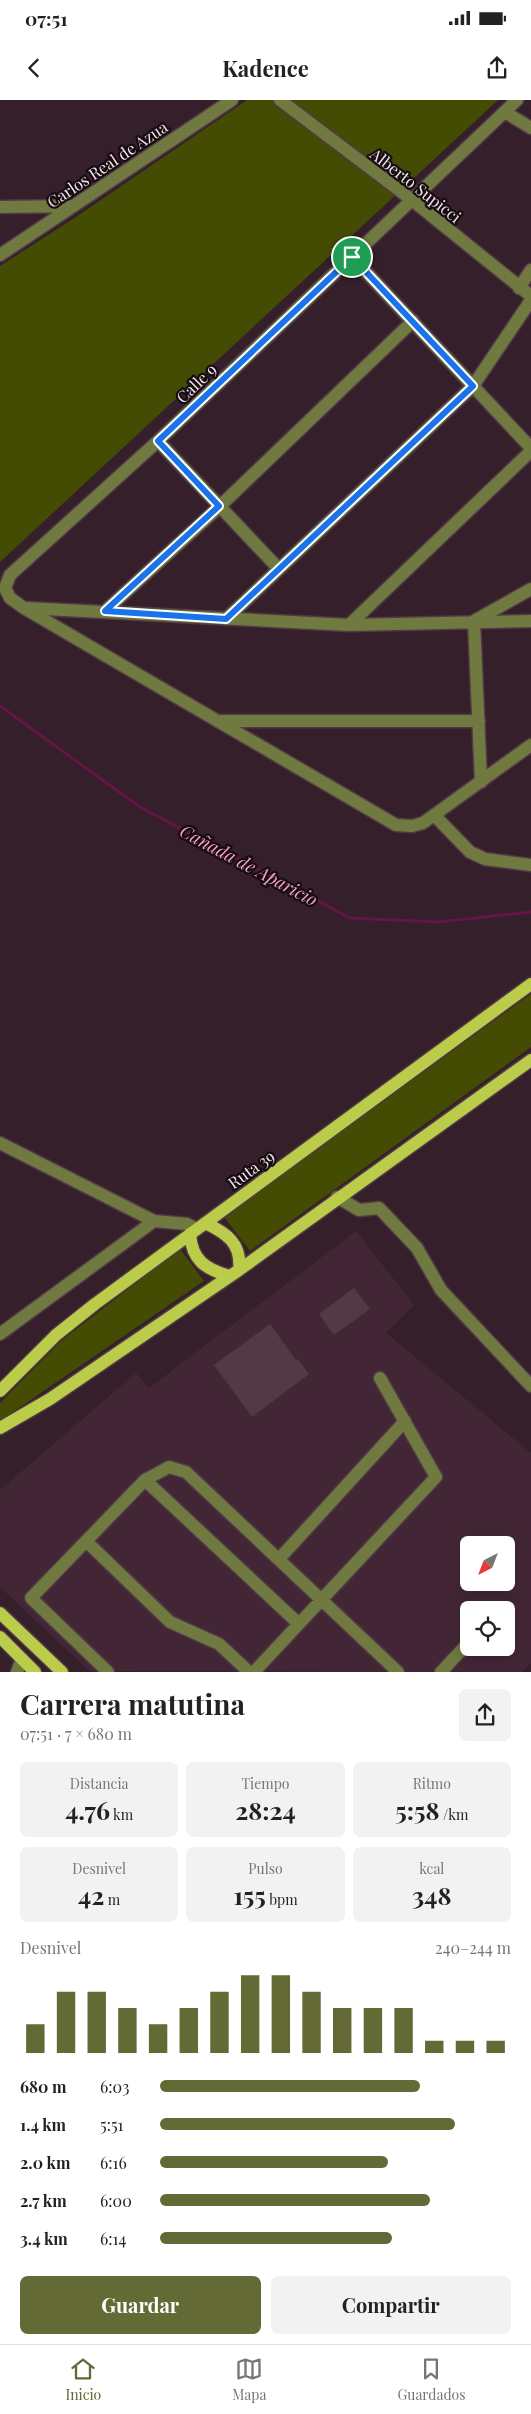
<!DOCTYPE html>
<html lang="es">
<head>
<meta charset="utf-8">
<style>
  :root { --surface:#fff; --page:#f2f2f2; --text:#222; --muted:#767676; --line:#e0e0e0; --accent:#636a35 }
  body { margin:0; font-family:"Playfair Display",serif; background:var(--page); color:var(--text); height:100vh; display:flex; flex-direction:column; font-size:19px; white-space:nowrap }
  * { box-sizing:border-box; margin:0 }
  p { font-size:16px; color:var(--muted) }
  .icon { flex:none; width:28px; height:28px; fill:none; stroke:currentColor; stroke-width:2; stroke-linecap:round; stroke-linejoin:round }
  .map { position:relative; height:1572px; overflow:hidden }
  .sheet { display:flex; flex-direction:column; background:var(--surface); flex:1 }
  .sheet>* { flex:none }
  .needle { width:32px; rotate:222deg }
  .buttons { position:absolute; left:460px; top:1436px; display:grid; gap:10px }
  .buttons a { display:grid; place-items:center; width:55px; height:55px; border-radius:8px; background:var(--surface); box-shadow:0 2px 12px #0003; font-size:25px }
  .pin { position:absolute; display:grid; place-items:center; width:42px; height:42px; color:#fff; margin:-21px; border:2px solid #fff; border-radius:50%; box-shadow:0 1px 5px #0007 }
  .round { display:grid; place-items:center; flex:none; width:52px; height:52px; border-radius:8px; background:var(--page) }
  .headline { display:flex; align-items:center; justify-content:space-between; height:85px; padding:0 20px }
  h1 { font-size:28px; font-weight:700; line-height:38px }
  .figures { display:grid; grid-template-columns:repeat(3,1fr); gap:8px; height:85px; padding:5px 20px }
  .figures div { display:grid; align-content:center; border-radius:8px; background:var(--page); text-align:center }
  .figures b { font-size:25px; font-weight:700 }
  .figures small { font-size:14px; font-weight:400 }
  .figures p { font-size:14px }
  .chart { height:140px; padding:10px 20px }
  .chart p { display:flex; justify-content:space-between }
  .chart svg { width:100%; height:90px; margin-top:5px; stroke:var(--accent); stroke-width:6 }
  .action { display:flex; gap:10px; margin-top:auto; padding:10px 20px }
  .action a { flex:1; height:58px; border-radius:8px; background:var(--accent); color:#fff; font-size:20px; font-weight:700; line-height:58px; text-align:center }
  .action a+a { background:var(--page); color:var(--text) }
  ul { padding:0 20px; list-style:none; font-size:16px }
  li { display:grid; grid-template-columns:80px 60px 1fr; align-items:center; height:38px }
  li i { height:12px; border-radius:6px; background:var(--accent) }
  .status { display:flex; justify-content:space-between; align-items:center; height:35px; padding:0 25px; background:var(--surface); direction:ltr }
  .status svg { height:14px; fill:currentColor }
  header { display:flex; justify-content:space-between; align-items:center; height:65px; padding:0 20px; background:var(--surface); font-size:22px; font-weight:700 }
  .tabs { display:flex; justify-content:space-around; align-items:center; height:70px; border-top:1px solid var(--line); background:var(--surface); font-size:14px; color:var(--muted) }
  .tabs a { display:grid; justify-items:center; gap:2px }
  .tabs .active { color:var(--accent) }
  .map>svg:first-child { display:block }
  .built { fill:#432635; fill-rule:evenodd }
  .green { fill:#444c03 }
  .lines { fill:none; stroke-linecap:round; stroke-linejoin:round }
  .stream { stroke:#641545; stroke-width:3 }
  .building { fill:#523945 }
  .minor-casing { stroke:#503a45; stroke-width:15 }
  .major-casing { stroke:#503a45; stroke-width:15 }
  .minor { stroke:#70793f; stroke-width:12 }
  .major { stroke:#bacc49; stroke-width:12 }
  .route-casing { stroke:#fff; stroke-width:10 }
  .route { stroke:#1a73e8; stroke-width:6 }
  .labels { text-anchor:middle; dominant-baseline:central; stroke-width:4.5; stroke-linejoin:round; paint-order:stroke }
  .street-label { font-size:16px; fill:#f3e3ea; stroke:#160c11 }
  .water-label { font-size:18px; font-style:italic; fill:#f89ecd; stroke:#160c11 }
</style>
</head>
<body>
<div class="status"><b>07:51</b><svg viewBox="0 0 49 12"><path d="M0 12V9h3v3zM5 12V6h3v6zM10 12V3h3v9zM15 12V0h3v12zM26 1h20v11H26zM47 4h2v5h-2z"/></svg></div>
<header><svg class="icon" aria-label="back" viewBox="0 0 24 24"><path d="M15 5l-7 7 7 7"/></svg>Kadence<svg class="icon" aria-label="share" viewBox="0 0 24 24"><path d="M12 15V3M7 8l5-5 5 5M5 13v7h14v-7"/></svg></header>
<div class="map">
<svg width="531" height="1572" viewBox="0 0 531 1572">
  <rect width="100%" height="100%" fill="#351f2a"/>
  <path class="built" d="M356,1131L414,1205L386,1233L531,1353V1563L522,1572L89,1571L0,1487V1390L136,1273L149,1288ZM469,1445H506V1482H469ZM469,1510H506V1548H469Z"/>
  <path class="green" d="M247,0H498L0,462V166L73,119Z
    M531,894V947L250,1151L224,1117Z
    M180,1149L204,1181L0,1321V1303L61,1241Z"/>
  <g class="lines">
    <path class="stream" d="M0,606L140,707L350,818L438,822L531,812"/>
  </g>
  <path class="building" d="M354,1188L370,1209L334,1235L319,1214Z
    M270,1224L296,1260L298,1259L309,1274L252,1317L214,1265Z"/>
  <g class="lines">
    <g class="minor-casing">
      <path id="minor" d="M280,0L412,100L531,196
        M517,0L158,341L10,475L5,488L10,498L24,508L396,725L412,726L423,723L531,645
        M505,12L531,28
        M0,107L73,106
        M0,155L232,0
        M352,157L531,348
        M519,188L531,170
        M158,341L279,469
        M26,508L349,525L531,521
        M105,511L219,407L413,221
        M226,519L473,286L531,200
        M349,525L531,351
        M219,621H479
        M481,682L474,521L531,489
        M434,715L470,752L485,759L531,765
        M0,1043L154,1121
        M337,1097L359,1110L379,1108L417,1148L441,1190L531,1286
        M0,1234L154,1121L187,1124L197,1129
        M145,1380L299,1524
        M86,1441L170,1522L219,1544L249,1572
        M279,1459L405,1321
        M17,1572L22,1559
        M108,1572L31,1498L145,1380L169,1367L186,1372L398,1572
        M254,1572L436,1377L380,1278
        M441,1572L469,1542"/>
    </g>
    <g class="major-casing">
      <path id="major" d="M205,1123C227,1133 242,1144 239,1170
        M190,1134C192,1160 205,1169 229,1176
        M0,1291L56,1235L95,1204L531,884
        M0,1328L50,1299L239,1170L531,960
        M0,1513L62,1572
        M0,1537L35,1572"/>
    </g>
    <use href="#minor" class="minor"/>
    <use href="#major" class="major"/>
  </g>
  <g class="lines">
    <g class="route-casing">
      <path id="route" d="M352,157L473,286L226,519L105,511L219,406L158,341Z"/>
    </g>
    <use href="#route" class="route"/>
  </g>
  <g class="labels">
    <g class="street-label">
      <text transform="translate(107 64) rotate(-34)">Carlos Real de Azua</text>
      <text transform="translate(416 85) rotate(38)">Alberto Supicci</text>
      <text transform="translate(196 283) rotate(-44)">Calle 9</text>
      <text transform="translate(251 1069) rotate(-36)">Ruta 39</text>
    </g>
    <g class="water-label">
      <text transform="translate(249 765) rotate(28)">Cañada de Aparicio</text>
    </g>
  </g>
</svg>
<div class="buttons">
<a><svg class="needle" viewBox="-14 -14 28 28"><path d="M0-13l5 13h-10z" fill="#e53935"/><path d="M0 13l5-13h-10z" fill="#767676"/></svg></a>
<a><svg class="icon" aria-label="locate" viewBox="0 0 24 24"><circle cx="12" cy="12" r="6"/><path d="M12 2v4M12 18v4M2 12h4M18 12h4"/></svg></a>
</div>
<div class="pin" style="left:352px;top:157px;background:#1e9e55"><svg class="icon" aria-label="arrive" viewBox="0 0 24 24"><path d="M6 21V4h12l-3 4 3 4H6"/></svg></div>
</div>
<section class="sheet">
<div class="headline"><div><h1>Carrera matutina</h1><p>07:51 · 7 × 680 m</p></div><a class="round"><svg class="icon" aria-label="share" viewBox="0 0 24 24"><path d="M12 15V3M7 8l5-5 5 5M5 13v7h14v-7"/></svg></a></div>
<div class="figures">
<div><p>Distancia</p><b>4.76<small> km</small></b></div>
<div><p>Tiempo</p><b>28:24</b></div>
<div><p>Ritmo</p><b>5:58<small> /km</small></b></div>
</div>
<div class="figures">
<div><p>Desnivel</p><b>42<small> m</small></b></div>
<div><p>Pulso</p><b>155<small> bpm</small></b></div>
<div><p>kcal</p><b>348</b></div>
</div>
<div class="chart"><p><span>Desnivel</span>240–244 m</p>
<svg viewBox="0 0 160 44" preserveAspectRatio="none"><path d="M5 44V30M15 44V14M25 44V14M35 44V22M45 44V30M55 44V22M65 44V14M75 44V6M85 44V6M95 44V14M105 44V22M115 44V22M125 44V22M135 44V38M145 44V38M155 44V38"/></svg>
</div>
<ul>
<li><b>680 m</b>6:03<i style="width:74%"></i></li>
<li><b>1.4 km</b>5:51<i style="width:84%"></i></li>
<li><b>2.0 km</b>6:16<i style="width:65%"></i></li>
<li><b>2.7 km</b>6:00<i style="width:77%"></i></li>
<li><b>3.4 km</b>6:14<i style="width:66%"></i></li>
</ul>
<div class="action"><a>Guardar</a><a>Compartir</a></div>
</section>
<nav class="tabs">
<a class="active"><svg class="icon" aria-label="home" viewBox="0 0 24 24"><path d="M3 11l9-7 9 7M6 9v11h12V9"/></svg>Inicio</a>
<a><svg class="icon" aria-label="map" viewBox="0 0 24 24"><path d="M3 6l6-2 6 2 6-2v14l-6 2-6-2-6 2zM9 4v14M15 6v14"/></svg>Mapa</a>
<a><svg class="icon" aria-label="saved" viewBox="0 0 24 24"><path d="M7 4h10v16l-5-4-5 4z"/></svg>Guardados</a>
</nav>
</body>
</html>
